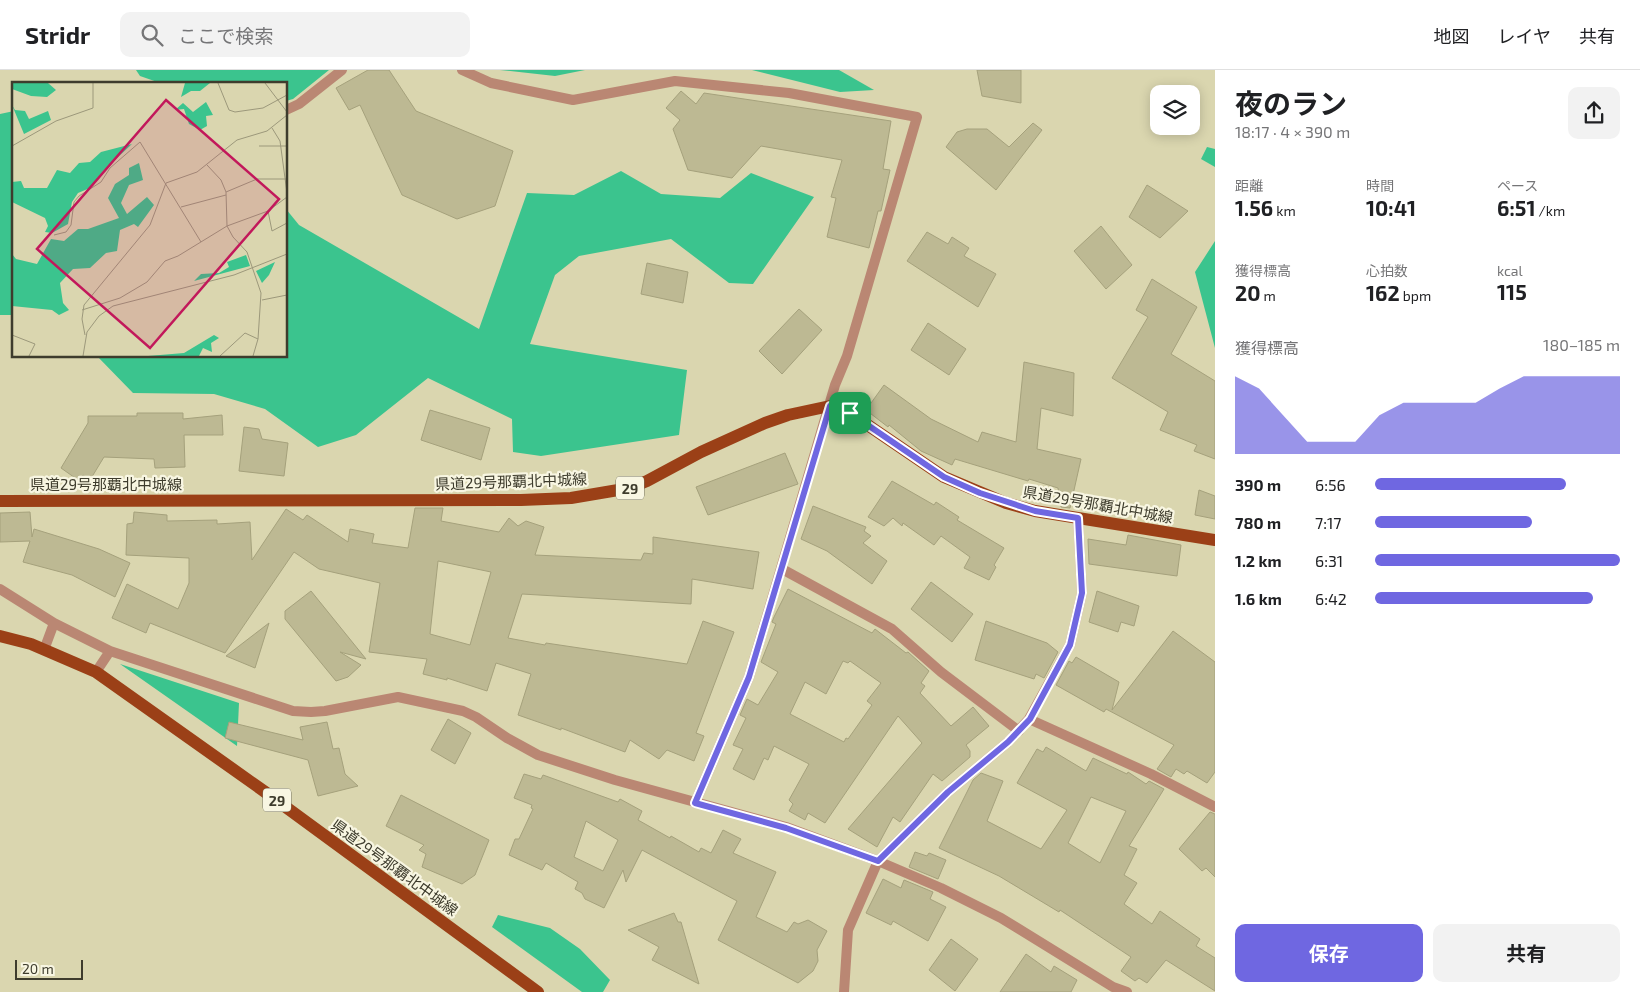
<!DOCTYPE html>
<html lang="ja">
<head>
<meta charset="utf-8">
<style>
  :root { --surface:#fff; --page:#f2f2f2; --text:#202124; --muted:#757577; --line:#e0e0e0; --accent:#6f67e1 }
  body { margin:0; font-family:"Exo 2","Noto Sans JP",sans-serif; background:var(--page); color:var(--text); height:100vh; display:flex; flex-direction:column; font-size:19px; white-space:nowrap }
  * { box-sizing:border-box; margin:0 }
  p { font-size:16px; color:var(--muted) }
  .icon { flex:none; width:28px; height:28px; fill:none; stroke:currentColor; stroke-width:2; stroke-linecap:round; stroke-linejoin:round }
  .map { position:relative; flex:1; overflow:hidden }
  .panel { display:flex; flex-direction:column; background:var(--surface); width:425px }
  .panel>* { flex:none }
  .tools { position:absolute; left:1150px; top:15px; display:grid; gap:10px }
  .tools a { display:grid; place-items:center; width:50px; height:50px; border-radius:10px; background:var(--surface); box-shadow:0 2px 12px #0003; font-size:25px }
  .scale { position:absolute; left:15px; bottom:12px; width:68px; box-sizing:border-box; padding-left:5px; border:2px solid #3e3c2d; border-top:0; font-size:14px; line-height:18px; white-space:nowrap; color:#3e3c2d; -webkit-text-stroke:4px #f8f6e2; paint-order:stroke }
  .pin { position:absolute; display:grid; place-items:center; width:42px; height:42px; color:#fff; margin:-21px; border-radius:10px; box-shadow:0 2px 8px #0006 }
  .round { display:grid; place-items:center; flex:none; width:52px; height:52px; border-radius:10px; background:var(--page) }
  .headline { display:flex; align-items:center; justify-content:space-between; height:85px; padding:0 20px }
  h1 { font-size:28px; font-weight:700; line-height:38px }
  .metrics { display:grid; grid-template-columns:repeat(3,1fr); gap:8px; height:85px; padding:5px 20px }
  .metrics div { display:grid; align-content:center }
  .metrics b { font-size:21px; font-weight:700 }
  .metrics small { font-size:14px; font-weight:400 }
  .metrics p { font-size:14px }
  .chart { height:140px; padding:10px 20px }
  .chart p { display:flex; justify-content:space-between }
  .chart svg { width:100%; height:90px; margin-top:5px; fill:var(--accent); opacity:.7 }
  .primary-button { display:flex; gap:10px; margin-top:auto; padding:10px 20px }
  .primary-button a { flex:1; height:58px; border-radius:10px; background:var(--accent); color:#fff; font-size:20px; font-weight:700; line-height:58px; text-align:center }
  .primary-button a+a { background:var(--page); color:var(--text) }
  ul { padding:0 20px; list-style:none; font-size:16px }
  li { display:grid; grid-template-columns:80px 60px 1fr; align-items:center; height:38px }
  li i { height:12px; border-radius:6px; background:var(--accent) }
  header { display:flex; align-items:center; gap:30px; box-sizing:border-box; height:70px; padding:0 25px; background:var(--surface); border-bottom:1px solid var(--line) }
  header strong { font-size:24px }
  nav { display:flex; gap:28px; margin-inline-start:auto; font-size:18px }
  .search { width:350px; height:45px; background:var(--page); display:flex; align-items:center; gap:12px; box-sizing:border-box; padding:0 18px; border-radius:10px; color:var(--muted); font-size:19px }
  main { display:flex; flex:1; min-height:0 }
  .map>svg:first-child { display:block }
  .green { fill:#3bc48e }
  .building { fill:#bdb993; stroke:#a5a17c; fill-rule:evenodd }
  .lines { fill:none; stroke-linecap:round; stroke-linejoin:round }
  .street { stroke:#ba8773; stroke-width:10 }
  .primary { stroke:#9b4017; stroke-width:12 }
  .route-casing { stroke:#fff; stroke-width:10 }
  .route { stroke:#6f67e1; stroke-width:6 }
  .labels { text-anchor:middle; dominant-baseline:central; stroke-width:4.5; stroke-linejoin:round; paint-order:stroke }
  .shield { fill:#f8f6e2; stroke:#767463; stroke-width:1 }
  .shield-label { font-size:14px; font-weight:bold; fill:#3e3c2d }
  .street-label { font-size:15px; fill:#3e3c2d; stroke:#f8f6e2 }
  .inset-road { fill:none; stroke:#9c987b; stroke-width:1 }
  .view { fill:#c2185b; fill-opacity:0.15; stroke:#c2185b; stroke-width:2.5 }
  .inset-edge { fill:none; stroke:#3e3c2d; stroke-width:2.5 }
</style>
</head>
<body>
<header>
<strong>Stridr</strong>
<div class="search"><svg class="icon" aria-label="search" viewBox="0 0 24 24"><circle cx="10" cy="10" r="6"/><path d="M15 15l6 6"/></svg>ここで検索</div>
<nav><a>地図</a><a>レイヤ</a><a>共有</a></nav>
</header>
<main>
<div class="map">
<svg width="1215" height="922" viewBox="0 0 1215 922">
  <rect width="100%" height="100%" fill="#dad6af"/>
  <path class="green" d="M136,0H329L293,29L286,31V14H163L140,6Z
    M500,0H585L555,6Z
    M752,0H839L874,20L840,22Z
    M14,41V245H0V44Z
    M1207,77L1215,79V97L1201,89Z
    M621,101L661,124L720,128L751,103L814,127L753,214L729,213L671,169L579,186L555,205L530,274L687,300L679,365L541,386L513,382L512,349L428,308L356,365L318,377L265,339L214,324L133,323L97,286H286V139L299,155L479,259L527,123L574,125Z
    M1215,171V278L1195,202Z
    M120,594L239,633L237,676Z
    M498,845L550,858L580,879L610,910L603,922H582L492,857Z"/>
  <path class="building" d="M368,0H389L416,41L513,81L495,136L457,149L402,125L360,35L349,40L336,18Z
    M977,0H1021V33L982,26Z
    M681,21L696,34L704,23L891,51L883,99L890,100L881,141H878L869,178L827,167L836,128L831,127L842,90L761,76L732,108L688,100L673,59L680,50L666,38Z
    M1033,53L1042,60L996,120L946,77L957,62L967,59H987L1009,77Z
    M1147,115L1188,141L1160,168L1129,147Z
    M1101,156L1132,195L1106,219L1074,181Z
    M927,162L948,174L952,167L969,178L964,186L996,204L978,237L907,191Z
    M647,193L688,202L683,233L641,224Z
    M1152,209L1197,237L1171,284L1215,311V389L1194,381L1197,375L1160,360L1168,342L1112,308L1148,247L1136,240Z
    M799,239L822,260L782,304L759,281Z
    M928,253L966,279L949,305L911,280Z
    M1024,292L1074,303L1073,346L1041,338L1037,379L1081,389L1070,438L1061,437L1058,418L1029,409L1028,411L955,389L952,395L921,381L889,355L888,357L866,340L884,315L931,349L978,372L982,362L1016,372Z
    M430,340L490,358L481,390L421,370Z
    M137,343H183V349L222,345L223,365H184L185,397L155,398L154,389L104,387L90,410L83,405L78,410L61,398L88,353V346H137Z
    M244,357L259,359L262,369L288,373L284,406L239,401Z
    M785,383L798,414L708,445L696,417Z
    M892,411L934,435L936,432L959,447L957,450L1004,478L994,495L996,497L989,510L964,498L970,487L941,466L934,475L903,453L902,456L893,448L884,456L868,447Z
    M1199,420L1215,426V449L1195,445Z
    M813,436L866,457L864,461L871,466L863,473L887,491L872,514L827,481L801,469Z
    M415,438H443L441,451L499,462L509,448L518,456L526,451L544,457L535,485L641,490L644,483L653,484V467L759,482L753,519L692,509L691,534L522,524L508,568L545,575L546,573L687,594L703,551L734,562L696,663L704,666L694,691L667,680L659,689L630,670L625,682L561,658V660L518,645L531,604L496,593L487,621L447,608V610L423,604L427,589L369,582L380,513L319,499L294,482L225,583L150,553L146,563L112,548L127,514L178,539L189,513V488L126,485L127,454L133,453L134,442L167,445V451L217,450V454L250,452L252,490L286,439L303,450L307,445L348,472L350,459L374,464L372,473L408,478ZM438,491L491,502L470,575L430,564Z
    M30,442L32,467L34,459L99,479L130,493L115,527L72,505L23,492L30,471L0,472V443Z
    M1128,465L1181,475L1177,506L1089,494L1088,469L1126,475Z
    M931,512L973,544L952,572L911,539Z
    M788,519L872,563L875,559L906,583L908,582L929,601L921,613L925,616L920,623L951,656L973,637L989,656L966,675L970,681V687L942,711L933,704L900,752L893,747L877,777L848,759L922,673L898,646L825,753L808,743L805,750L789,741L793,734L789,730L809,694L774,676L768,690L764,688L754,710L733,699L743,679L733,675L746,648L740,645L747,629L758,635L778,602L761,592L776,554L772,552L774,547ZM843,591L848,593L850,591L881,613L867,631L872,635L848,669L846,668L844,672L790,644L805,612L826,624Z
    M311,521L366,589L340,582L361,595L348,607L336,611L285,549V541Z
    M1097,521L1139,536L1134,556L1121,552L1118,562L1089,552Z
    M986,551L1047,573L1058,582L1044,608L1036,604L1034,609L975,590Z
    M269,553L255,598L226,586Z
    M1173,561L1215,592V702L1207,713L1187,701L1184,704L1176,699L1171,707L1157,699L1174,675L1106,639L1104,642L1056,615L1069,591L1072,593L1076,587L1119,612L1112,640Z
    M448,649L471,663L455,694L431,680Z
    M229,652L303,670L300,657L327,652L333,679L339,678L345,704L358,716L318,726L308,690L225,668Z
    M1046,677L1086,701L1093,688L1127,704L1128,702L1146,714L1149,711L1164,719L1129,776L1137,779L1124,805L1137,813L1124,834L1152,854L1160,841L1200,869L1196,876L1215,888V921L1166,890L1147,913L1139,908L1135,911L1121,901L1131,887L1060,840L1059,842L999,806L939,778L973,710L981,703L1003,711L987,751L1041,779L1067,740L1017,713L1037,679L1043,682ZM1091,727L1126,741L1100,793L1068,773Z
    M524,704L541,709L543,705L618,732L620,729L642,741L638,750L670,768L671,766L699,782L701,778L711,783L723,760L741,769L733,783L776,802L756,847L787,862L794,852L798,854L808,850L827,861L817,880L818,891L813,901L798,913L718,870L737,831L642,780L626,812L623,800L604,838L585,829L582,823L575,819L578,812L546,793L542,800L509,785L515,769H519L533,739L531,738L532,735L514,728ZM586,751L618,770L603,801L574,787Z
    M401,725L489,770L475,805L462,814L422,797L426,784L419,780L424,775L386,756Z
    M1210,742L1215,744V807L1206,798L1202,801L1179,779Z
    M915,782L927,786L929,783L946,790L938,809L909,797Z
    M883,809L901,818L904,810L933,822L930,829L946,837L928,871L893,851L891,855L866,843Z
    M674,843L678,852H681L699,914L652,890L659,877L628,860Z
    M951,869L978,889L955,921L929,900Z
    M1026,884L1051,902L1054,896L1077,910L1071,922H1000Z"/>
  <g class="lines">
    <path class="street" d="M462,0L491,13L573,30L675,11L789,23L917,47L847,286L835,315L749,607L695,733
      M286,40L299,34L342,0
      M782,499L892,559L941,602L1019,661
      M0,519L54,553L110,581L293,641L311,642L325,641L398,627L463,641L476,647L507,668L538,685L615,710L786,757L878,791L941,818L1001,848L1113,917L1127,922
      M44,580L54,553
      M96,602L110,581
      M1029,649L1151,704L1215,737
      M844,922L848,860L878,791L948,722L1008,672L1029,649L1070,575L1082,523L1078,448"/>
    <path class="primary" d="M0,431L521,430L571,428L630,418L647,411L701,382L765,353L788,345L830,336L850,343L944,407L1006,433L1035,441L1215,470
      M0,566L31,574L96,602L268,724L538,922"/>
  </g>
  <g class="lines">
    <g class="route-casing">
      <path id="route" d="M830,336L850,343L944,407L980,423L1035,441L1078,448L1082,523L1070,575L1030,649L1008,672L948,722L878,791L786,758L695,733L749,607Z"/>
    </g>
    <use href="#route" class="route"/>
  </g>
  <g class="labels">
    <g class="shield">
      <rect x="616" y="406.5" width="28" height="23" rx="4"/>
      <rect x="263" y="718.5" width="28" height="23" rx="4"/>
    </g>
    <g class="shield-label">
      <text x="630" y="418">29</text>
      <text x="277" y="730">29</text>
    </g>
    <g class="street-label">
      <text transform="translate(511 411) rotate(-2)">県道29号那覇北中城線</text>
      <text x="106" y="414">県道29号那覇北中城線</text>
      <text transform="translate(1098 434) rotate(10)">県道29号那覇北中城線</text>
      <text transform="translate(395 797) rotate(36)">県道29号那覇北中城線</text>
    </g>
  </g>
  <g transform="translate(12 12)">
    <rect width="275" height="275" fill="#dad6af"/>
    <path d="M0,1H36L44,8L35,15L19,14L0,7ZM173,1H198L188,9H179L169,15ZM194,20L201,33L194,34L195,44L188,48L177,42L172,27L163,28L171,21L181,30ZM0,23L3,28L13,29L17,37L36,29L39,38L12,52ZM120,62L91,89L78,106L66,111L60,120L56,142L40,151L33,150L36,144L33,136L0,120V100L9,99L12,106H35L45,88L58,91L67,81L78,80L89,70ZM127,81L131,98L117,103L109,121L115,132L135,115L142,123L126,145L122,142L108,148L105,169L94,171L78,186L61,187L48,201L51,221L57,228L47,233L40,228L0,224V172L4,177L25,182L39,157L52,159L66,147H76L107,136L96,116L103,102L117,93V86ZM234,173L238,184L182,199L189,192L207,191L217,185L215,180ZM263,180L257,193L250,201L244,189ZM202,253L207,256L199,261L200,270L191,266L187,274H136L172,271Z" fill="#3bc48e"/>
    <path class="inset-road" d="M206,1L217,28L223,30L251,26L275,13M253,1L275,30M260,46L268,59L275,111M0,64L44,39L81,26V1M247,64H275M195,83L209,98L214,110L215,144L221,155L235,170L249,211L246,257L241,274M214,110L245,97H275M169,125L214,113M256,129L260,149L275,141M42,153L54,150L59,143L62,120L67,114L89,100L98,86L128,60L189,160M250,218L275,213M70,228L108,216L135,200L153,179L166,174L215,144L256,129L275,115M0,253L23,262L17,274M73,253L70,237L72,223L138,143L154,101L185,90L225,58L255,49L275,33M71,274L75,250L87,234L101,224L222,193L275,172M208,274L233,251L246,257"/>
    <path class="view" d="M154,18L267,117L138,266L25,167Z"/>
    <rect width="275" height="275" class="inset-edge"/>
  </g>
</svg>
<div class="tools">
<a><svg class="icon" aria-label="layers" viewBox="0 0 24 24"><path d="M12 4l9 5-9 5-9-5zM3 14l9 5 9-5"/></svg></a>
</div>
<div class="scale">20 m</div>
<div class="pin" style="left:850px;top:343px;background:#1e9e55"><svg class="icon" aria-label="arrive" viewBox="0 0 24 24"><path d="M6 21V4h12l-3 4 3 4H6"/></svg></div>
</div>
<section class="panel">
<div class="headline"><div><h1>夜のラン</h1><p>18:17 · 4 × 390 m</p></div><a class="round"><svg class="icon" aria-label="share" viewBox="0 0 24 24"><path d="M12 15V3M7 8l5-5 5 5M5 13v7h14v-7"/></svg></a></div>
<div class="metrics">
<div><p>距離</p><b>1.56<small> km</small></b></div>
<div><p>時間</p><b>10:41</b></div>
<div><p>ペース</p><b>6:51<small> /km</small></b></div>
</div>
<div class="metrics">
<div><p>獲得標高</p><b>20<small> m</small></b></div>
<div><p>心拍数</p><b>162<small> bpm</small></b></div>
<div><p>kcal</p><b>115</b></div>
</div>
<div class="chart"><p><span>獲得標高</span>180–185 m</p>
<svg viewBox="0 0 160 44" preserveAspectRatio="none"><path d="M0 44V6L10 12L20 25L30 38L40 38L50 38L60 25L70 19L80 19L90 19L100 19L110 12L120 6L130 6L140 6L150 6L160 6V44z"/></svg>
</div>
<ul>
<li><b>390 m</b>6:56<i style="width:78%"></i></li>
<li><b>780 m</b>7:17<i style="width:64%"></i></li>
<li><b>1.2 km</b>6:31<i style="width:100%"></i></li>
<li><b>1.6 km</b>6:42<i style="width:89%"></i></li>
</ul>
<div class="primary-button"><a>保存</a><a>共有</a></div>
</section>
</main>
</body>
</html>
